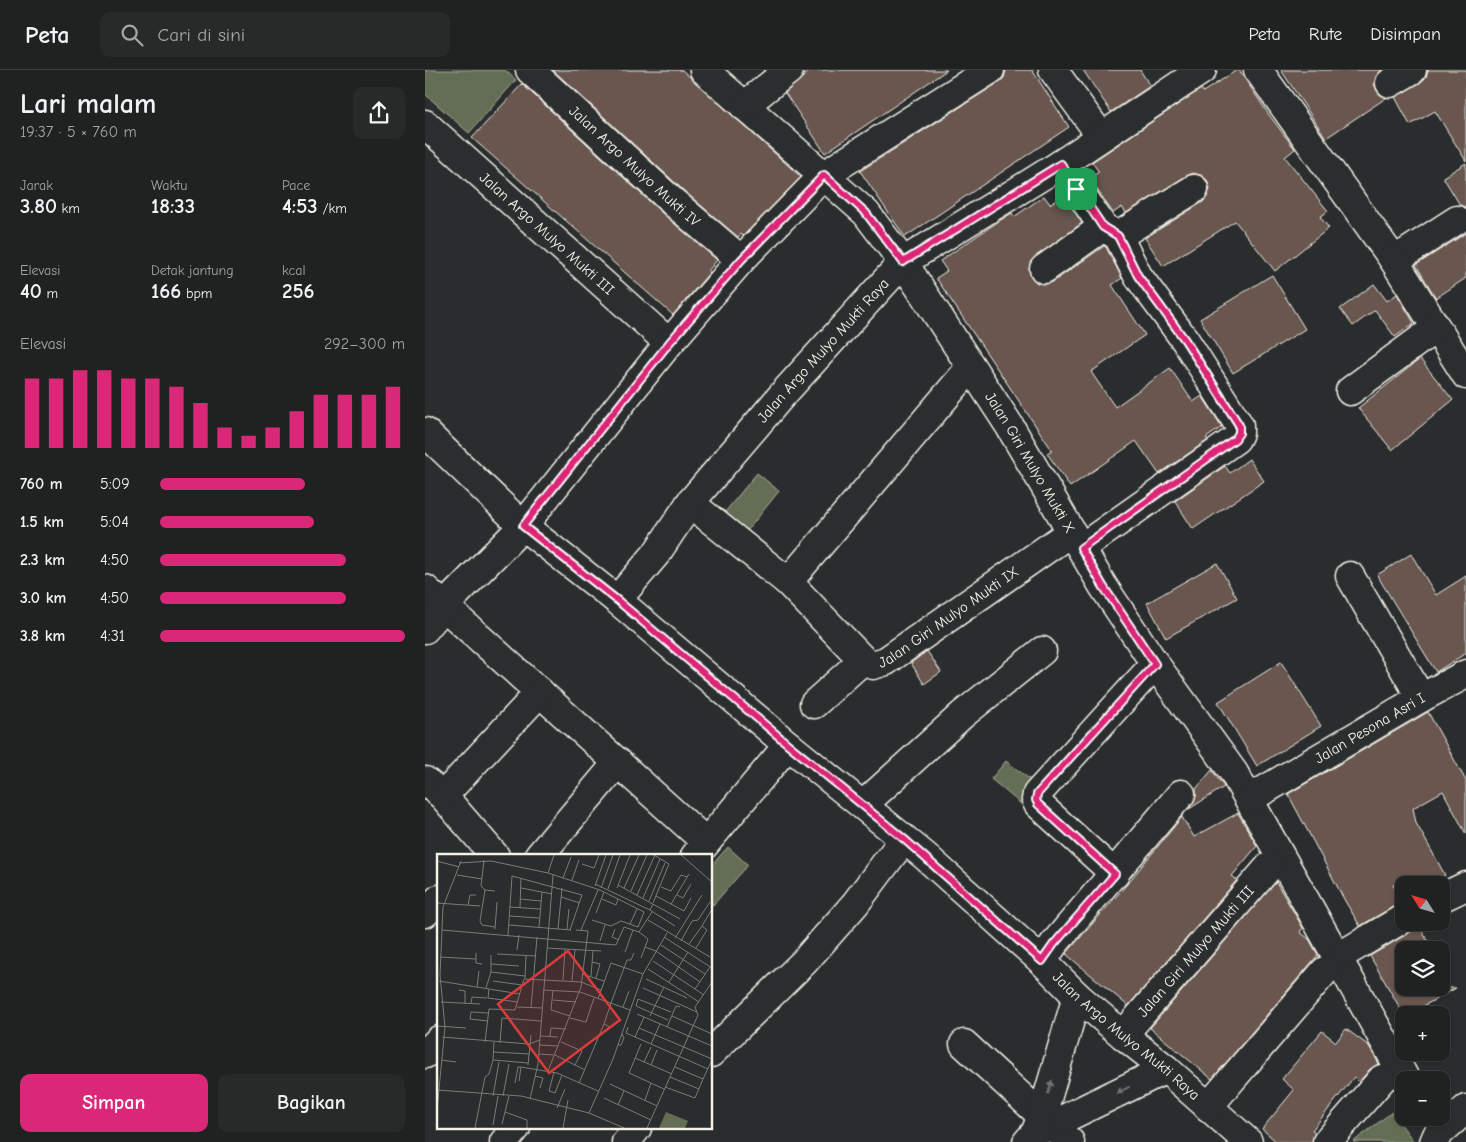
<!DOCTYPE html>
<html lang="id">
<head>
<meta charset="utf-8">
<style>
  :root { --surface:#202222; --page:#282a2a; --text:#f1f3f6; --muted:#a2a4a5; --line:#3d3f40; --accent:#db2777 }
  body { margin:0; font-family:"Comic Neue",sans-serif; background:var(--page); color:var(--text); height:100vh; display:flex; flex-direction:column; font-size:19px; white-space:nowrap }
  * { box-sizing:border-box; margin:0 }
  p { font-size:16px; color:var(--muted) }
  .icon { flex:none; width:28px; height:28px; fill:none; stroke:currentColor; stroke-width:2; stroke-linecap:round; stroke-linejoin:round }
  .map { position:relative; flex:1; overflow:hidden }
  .side { display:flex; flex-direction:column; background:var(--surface); width:425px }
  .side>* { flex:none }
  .needle { width:32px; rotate:307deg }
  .fabs { position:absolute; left:970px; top:806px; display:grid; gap:10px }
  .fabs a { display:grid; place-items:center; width:55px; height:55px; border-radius:10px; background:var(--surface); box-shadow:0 1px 4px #0004,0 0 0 1px var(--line); font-size:25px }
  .pin { position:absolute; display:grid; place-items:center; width:42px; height:42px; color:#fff; margin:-21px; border-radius:10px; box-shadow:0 2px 8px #0006 }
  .round { display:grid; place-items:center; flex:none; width:52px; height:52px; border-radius:10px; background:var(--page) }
  .headline { display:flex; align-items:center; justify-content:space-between; height:85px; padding:0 20px }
  h1 { font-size:28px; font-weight:800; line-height:38px }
  .figures { display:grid; grid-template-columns:repeat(3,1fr); gap:8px; height:85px; padding:5px 20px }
  .figures div { display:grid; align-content:center }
  .figures b { font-size:21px; font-weight:800 }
  .figures small { font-size:14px; font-weight:400 }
  .figures p { font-size:14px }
  .chart { height:140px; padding:10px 20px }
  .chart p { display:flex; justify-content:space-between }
  .chart svg { width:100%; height:90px; margin-top:5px; stroke:var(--accent); stroke-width:6 }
  .action { display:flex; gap:10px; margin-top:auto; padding:10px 20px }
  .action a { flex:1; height:58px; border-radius:10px; background:var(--accent); color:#fff; font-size:20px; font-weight:800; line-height:58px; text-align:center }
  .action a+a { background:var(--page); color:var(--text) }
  ul { padding:0 20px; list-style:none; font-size:16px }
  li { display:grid; grid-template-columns:80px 60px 1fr; align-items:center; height:38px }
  li i { height:12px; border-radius:6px; background:var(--accent) }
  header { display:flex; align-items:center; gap:30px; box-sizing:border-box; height:70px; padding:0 25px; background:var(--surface); border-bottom:1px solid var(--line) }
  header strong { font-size:24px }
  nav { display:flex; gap:28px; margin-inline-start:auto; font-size:18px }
  .search { width:350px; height:45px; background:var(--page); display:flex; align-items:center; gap:12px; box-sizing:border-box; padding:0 18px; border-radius:10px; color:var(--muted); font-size:19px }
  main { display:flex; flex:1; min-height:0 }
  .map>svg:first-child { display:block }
  .green { fill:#646e54; stroke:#acb09e }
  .building { fill:#685750; stroke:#f4f1e8 }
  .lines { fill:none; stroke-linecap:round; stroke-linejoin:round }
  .minor-casing { stroke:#f4f1e8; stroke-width:31 }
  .minor { stroke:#2a2d2e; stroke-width:28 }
  .oneway { fill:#71726f }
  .route-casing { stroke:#fff; stroke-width:10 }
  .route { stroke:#db2777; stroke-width:6 }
  .labels { text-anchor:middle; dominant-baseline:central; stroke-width:4.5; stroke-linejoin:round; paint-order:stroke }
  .street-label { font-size:15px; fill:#f4f1e8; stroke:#2a2d2e }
  .inset-road { fill:none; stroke:#7b7b78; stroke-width:1 }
  .view { fill:#d93c3b; fill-opacity:0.15; stroke:#d93c3b; stroke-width:2.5 }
  .inset-edge { fill:none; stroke:#f4f1e8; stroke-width:2.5 }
</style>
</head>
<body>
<header>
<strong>Peta</strong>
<div class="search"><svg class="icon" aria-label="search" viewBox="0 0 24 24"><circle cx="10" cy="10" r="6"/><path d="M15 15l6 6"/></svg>Cari di sini</div>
<nav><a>Peta</a><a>Rute</a><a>Disimpan</a></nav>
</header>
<main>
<section class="side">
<div class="headline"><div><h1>Lari malam</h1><p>19:37 · 5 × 760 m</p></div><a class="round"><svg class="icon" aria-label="share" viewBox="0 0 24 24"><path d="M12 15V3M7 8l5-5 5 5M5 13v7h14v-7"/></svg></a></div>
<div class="figures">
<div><p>Jarak</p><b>3.80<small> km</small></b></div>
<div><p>Waktu</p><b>18:33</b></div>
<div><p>Pace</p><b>4:53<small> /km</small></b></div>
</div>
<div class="figures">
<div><p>Elevasi</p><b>40<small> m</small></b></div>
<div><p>Detak jantung</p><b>166<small> bpm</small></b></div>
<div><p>kcal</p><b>256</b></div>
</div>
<div class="chart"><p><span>Elevasi</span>292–300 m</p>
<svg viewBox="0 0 160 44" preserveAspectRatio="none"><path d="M5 44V10M15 44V10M25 44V6M35 44V6M45 44V10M55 44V10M65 44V14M75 44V22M85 44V34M95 44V38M105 44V34M115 44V26M125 44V18M135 44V18M145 44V18M155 44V14"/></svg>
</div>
<ul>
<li><b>760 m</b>5:09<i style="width:59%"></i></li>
<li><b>1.5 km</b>5:04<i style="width:63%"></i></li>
<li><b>2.3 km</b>4:50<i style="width:76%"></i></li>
<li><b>3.0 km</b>4:50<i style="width:76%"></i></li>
<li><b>3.8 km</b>4:31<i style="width:100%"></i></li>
</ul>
<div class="action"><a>Simpan</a><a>Bagikan</a></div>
</section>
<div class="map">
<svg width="1041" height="1072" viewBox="0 0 1041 1072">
  <rect width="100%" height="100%" fill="#2a2d2e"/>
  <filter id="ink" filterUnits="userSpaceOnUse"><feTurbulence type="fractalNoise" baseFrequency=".02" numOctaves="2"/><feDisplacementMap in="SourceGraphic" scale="10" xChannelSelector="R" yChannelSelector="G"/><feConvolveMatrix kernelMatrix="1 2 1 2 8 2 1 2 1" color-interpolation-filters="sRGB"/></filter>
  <g filter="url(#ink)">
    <path class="green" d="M0,0H80L91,10L44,63L0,24Z
      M332,403L354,421L314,471L291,453Z
      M581,691L612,715L596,734L566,709Z
      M303,777L323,795L288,835L286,834V796Z
      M967,1042L989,1072H928Z"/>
    <path class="building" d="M128,0H257L376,107L318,166L316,164L313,167L258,120Z
      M386,0H522L400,83L360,23Z
      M581,0H607L644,57L480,167L435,101L573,13L579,8Z
      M658,0H715L725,16L686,42Z
      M812,0H814L844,45L870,79L860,87L903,141L895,147L904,158L850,201L810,151L738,196L720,168L778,132L782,127L785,119L782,110L776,105L768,103L761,106L701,143L697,137L688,143L664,108L674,102L667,92L776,19L778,22Z
      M856,0H957L951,6L949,14L952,21L961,28L901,68Z
      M1003,0H1041V91L1010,41L985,55L970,27L995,13L1001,7Z
      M97,14L237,143L292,190L283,201L285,202L248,245L47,68Z
      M1041,93V138L1035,135L1018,107Z
      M638,125L657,153L610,187L605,193L604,201L607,208L612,213L621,214L628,212L679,176L681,177L697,208L687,215L720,265L666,302L690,337L745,298L768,332L777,326L797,357L781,368L783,370L734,404L711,371L645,417L622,383L627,380L511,208L522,201L515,191L574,151L587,143L589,147L619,126L625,134Z
      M1041,163V208L1011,228L991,195Z
      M847,205L880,259L808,303L775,249Z
      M949,214L962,231L972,224L989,253L970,267L950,240L928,256L915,239Z
      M995,289L1028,330L967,380L933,338Z
      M824,389L839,411L768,459L750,431L800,396L805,403Z
      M986,484L1011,525L1041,506V583L1011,602L952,505Z
      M792,493L812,528L741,568L722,533Z
      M502,581L516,602L499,614L486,593Z
      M856,592L896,656L832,696L793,632Z
      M1003,642L1041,711V764L1018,721L988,738L991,753L1020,805L1002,815H968L978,833L971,835L935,856L920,831L863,724Z
      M787,700L799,717L764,739L771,727V719Z
      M813,743L832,776L807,806L812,810L703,936L641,884L702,814L757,747L769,767Z
      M851,812L878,858L875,862L884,869L893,885L787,1009L725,958Z
      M993,854L1008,880H979V918H1031L982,945H979L945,886L987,861Z
      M921,959L944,976L954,994L945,999L934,1012L929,1007L887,1060L890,1062L887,1072H852L837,1059L869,1020L857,1009L897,961L911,972Z"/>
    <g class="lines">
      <g class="minor-casing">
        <g id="minor">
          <path id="s1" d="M105,0L248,132L316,190"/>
          <path id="s2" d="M279,0L441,143L478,192L584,355L678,516L730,594L809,703L981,1010"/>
          <path d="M628,0L676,66"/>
          <path d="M833,0L968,189L981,183L1032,150"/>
          <path d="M965,13L987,0"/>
          <path d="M319,36L364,0"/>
          <path id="s3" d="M0,54L244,273"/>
          <path d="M636,94L678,157L693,166L713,206L760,270L814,355V363L811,369L656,478"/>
          <path d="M693,166L769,119"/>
          <path d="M968,189L1041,305"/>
          <path d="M619,199L678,157"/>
          <path d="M925,321L1011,258"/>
          <path id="s4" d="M0,362L98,456L192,530L363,675L500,786L617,891L652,926L698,965L741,999L823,1072"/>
          <path id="s5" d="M265,433L363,512L438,590L448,595L461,591L646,462"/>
          <path d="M925,506L996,628"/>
          <path d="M363,512L546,297"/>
          <path d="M0,519L281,772"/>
          <path id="s6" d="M192,530L231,484L265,433L358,324L478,192L636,94L777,0"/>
          <path d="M0,559L19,536L98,456L244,273L316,190L399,105L565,0"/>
          <path d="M389,634L438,590"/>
          <path d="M0,711L18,726L70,786"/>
          <path d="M18,726L115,622"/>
          <path id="s7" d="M824,729L996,628L1041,604"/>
          <path d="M438,735L537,645L617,581"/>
          <path d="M114,786L193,692"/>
          <path d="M270,786L363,675"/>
          <path d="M690,804L613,734L611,730L612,724L730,594"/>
          <path d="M1016,828L1041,816"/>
          <path d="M0,843L14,829"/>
          <path d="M913,887L979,848"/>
          <path d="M617,891L629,874L756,724"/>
          <path id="s8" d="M698,965L844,797"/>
          <path d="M539,974L645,1072"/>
          <path d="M286,983L379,892L430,834L479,769"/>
          <path d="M0,984L14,970"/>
          <path d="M783,1037L900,901"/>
          <path d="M610,1063L741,999"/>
          <path d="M79,1072L91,1058"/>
          <path d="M201,1072L212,1058"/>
          <path d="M602,1072L610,1063L617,1046L652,926"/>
          <path d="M902,1072L957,1009"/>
          <path d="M1009,1072L1012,1065L1041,1039"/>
        </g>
      </g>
      <use href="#minor" class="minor"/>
    </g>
    <defs><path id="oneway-solid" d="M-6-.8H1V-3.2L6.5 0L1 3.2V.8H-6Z" transform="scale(1.25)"/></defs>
    <g class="oneway">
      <use href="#oneway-solid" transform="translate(625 1017) rotate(-74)"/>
      <use href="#oneway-solid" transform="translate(698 1020) rotate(154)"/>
    </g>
  </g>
  <g class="lines" filter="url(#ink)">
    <g class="route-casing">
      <path id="route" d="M636,94L678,157L693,166L713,206L760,270L814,355V363L810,369L656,478L678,516L730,594L612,724L611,730L613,734L690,804L629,874L617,891L479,769L364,675L192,530L98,456L244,273L316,190L399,105L441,143L478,192Z"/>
    </g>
    <use href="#route" class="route"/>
  </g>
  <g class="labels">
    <g class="street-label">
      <text stroke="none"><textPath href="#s1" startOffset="142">Jalan Argo Mulyo Mukti IV</textPath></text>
      <text stroke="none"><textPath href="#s3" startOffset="164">Jalan Argo Mulyo Mukti III</textPath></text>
      <text stroke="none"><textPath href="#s6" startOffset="324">Jalan Argo Mulyo Mukti Raya</textPath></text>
      <text stroke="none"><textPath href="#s2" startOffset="515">Jalan Giri Mulyo Mukti X</textPath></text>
      <text stroke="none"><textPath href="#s5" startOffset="335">Jalan Giri Mulyo Mukti IX</textPath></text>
      <text stroke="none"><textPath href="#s7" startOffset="140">Jalan Pesona Asri I</textPath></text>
      <text stroke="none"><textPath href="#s8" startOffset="111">Jalan Giri Mulyo Mukti III</textPath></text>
      <text stroke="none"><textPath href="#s4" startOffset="926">Jalan Argo Mulyo Mukti Raya</textPath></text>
    </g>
  </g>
  <g transform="translate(12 784)">
    <rect width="275" height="275" fill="#2a2d2e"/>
    <path d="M229,258L251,267L248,274H222Z" fill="#646e54"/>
    <path class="inset-road" d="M244,1L275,28M47,6L44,32L48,36M0,7L22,13M22,9L54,7L111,19L163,36L207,58L201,73L184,67L174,72L155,66M145,10L157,14L162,1M111,19L117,1M20,21L45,25M126,24L134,3M135,26L142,6M158,30L213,56L216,50M181,31L243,65M158,32L169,1M224,33L234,37L244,21L250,23M84,34L115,40M164,34L176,1M180,34L193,1M187,34L202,1M171,35L183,1M194,37L210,1M200,41L218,1M240,41L246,44L254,30M219,42L247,57L254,44M124,43L143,49M206,44L223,5M83,45L104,47M165,45L179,51L181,45M212,47L228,9M0,49L43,52M216,49L232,10L217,1M234,50L252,20M31,51L33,41H39M73,53L103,55M83,54L84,24M213,56L238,72M159,59L167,38M73,62L102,64M211,66L273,103M193,70L200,55M72,71L134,76M58,73L45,71L43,67L48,36L58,37M102,73L105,38M58,75L60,48M121,75L125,34M130,75L132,55M178,75L175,83L182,86M5,76L179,91L187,73L202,78M144,76L161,36M71,81L75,22L145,41L133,76M227,83L275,114M238,84L265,41M163,87L168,71M244,87L255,67L261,66L273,48M252,90L265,72M224,91L268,120M208,93L219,97L263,128M110,94L164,97M259,94L270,76L265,72L275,55M80,96L82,81M188,98L196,76M39,99V109L45,110M60,100L99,102M3,103L39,105M204,104L211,85L202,78L215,58M216,107L267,141M155,108L163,110L159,124M54,110L82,112M211,115L262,148M54,118L88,122M145,120L167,127M154,122L156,97M88,124L89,102M209,125L250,144M126,126L128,95M2,127L83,140M56,127L85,131M135,127L138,96M232,128L251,98M40,133L42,117M49,134L54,118V101M206,134L260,158M52,135L51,144L81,148M258,135L273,113M22,136L28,137V150M106,136L143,138L193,156M116,136L114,156L133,162M161,145L174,109L206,120M116,146L139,148M4,148L43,150M34,150L35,143L50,144M80,153L105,154M186,153L192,137M94,154L100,83M200,160L275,192M213,162L227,133M235,162L275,180M133,164L149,168L157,144M231,166L199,152L201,145L234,158M51,167L33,165L34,158L52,159M0,172L29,174M173,173L167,170L174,149L190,106H194L197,99M191,173L189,179L271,215M230,173L239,152L243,153M202,174L275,205M103,182L121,183M113,182L114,174L129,175M5,183L92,190L103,186M198,183L207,163M48,188L52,155L78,156L87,125L144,128L164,136M124,188L145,197L138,211M63,189L65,164L104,167M204,190L192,219L227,235M214,190L223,170M102,191L121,192M181,191H184L187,184L185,180M57,198L92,200M102,200L117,201M118,201L148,216M198,204L235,220M4,206L19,208M56,206L91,209M207,208L214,193M91,211L94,181M214,211L220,196M111,217L144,133L151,77L139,76M117,218L112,237L118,239L125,221M98,222L106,224L103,234M233,223L262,235M266,225L275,206M82,227L84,213L120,219L161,237M78,229L81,213H84M142,229L167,170M173,230L220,252M228,233L258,244L266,225L238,213M0,236L84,242L152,259L187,274M56,242L62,208M66,242L72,210M167,244L214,266M93,245L101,210L116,21M208,246L214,229M181,251L187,237M120,254L128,235M0,256L8,173L3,121L6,53L24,7M68,258L90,266V274M152,259L176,205L206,120L230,79M65,270L72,242M56,271L61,242M38,274L48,223L52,220L56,206L57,188M126,274L131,246M210,274L261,161L258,153L275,128"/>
    <path class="view" d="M131,97L183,166L112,219L61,150Z"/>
    <rect width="275" height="275" class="inset-edge"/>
  </g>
</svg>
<div class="fabs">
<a><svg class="needle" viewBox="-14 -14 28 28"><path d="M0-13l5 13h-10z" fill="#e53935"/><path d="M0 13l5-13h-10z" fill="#a2a4a5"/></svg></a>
<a><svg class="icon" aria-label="layers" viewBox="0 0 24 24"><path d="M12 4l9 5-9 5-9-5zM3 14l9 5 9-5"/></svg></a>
<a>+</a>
<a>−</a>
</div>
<div class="pin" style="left:651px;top:119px;background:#1e9e55"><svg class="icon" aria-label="arrive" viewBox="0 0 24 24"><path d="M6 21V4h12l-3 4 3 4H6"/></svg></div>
</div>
</main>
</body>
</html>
